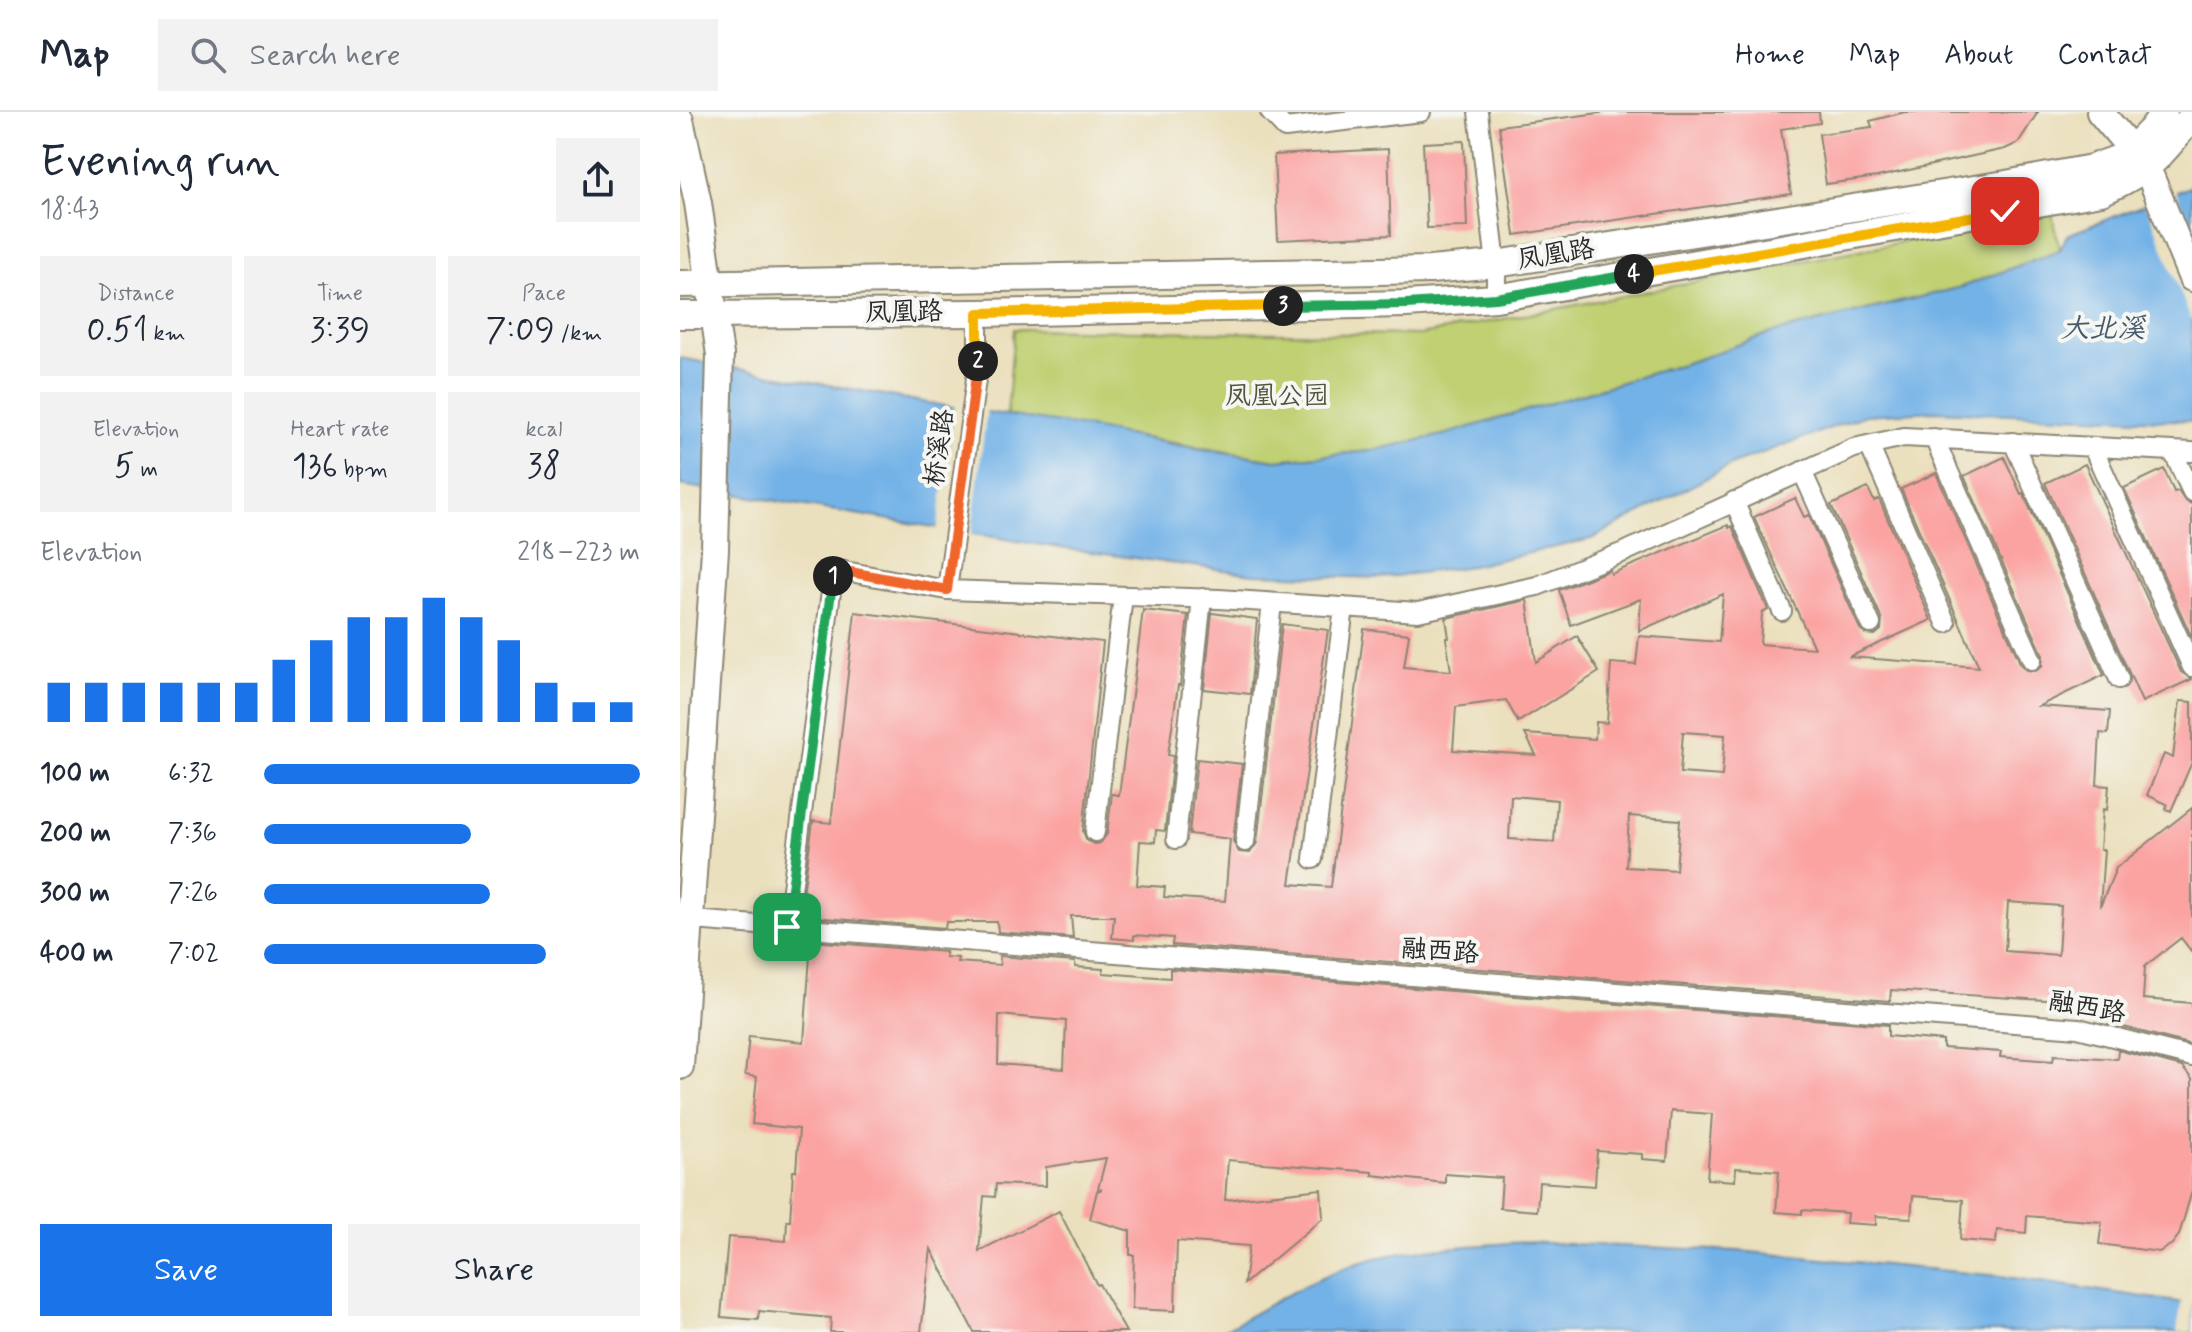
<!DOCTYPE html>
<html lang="en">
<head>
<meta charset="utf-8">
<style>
  :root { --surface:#fff; --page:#f2f2f3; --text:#1f2937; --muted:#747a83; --line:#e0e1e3; --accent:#1a73e8 }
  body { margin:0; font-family:Mynerve,"LXGW WenKai TC",sans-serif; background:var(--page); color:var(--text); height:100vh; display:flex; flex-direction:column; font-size:30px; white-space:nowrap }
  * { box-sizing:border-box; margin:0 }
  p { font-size:26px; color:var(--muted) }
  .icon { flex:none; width:44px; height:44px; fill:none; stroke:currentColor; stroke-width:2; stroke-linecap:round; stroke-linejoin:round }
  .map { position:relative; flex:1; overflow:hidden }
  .drawer { display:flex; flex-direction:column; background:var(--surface); width:680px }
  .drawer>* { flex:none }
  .pin { position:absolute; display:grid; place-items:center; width:68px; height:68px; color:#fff; margin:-34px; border-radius:16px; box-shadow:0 4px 12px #0006 }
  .km { position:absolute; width:40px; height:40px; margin:-20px; border-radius:50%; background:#222; color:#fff; font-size:22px; line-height:40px; text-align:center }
  .round { display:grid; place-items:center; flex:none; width:84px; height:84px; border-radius:0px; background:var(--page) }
  .summary { display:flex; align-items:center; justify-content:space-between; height:136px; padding:0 40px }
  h1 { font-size:44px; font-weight:600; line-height:60px }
  .metrics { display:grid; grid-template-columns:repeat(3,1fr); gap:12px; height:136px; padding:8px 40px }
  .metrics div { display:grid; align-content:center; border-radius:0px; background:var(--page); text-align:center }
  .metrics b { font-size:34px; font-weight:600 }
  .metrics small { font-size:22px; font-weight:400 }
  .metrics p { font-size:22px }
  .chart { height:224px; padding:16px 40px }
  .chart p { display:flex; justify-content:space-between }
  .chart svg { width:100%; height:144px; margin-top:8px; stroke:var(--accent); stroke-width:6 }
  .cta { display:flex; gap:16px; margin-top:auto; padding:16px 40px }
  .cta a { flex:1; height:92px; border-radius:0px; background:var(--accent); color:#fff; font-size:32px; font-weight:600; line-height:92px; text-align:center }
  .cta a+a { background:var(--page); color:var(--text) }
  ul { padding:0 40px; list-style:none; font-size:26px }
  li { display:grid; grid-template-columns:128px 96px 1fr; align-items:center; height:60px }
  li i { height:20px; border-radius:10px; background:var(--accent) }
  header { display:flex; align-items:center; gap:48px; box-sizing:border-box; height:112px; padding:0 40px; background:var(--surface); border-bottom:2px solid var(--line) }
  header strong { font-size:38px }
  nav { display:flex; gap:44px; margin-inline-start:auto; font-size:28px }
  .search { width:560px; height:72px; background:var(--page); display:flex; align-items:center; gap:20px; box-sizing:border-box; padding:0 28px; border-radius:0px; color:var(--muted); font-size:30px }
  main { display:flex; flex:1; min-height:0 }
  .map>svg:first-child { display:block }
  .green { fill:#c0d072; stroke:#767e4e; stroke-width:2 }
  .water { fill:#73b2e7; stroke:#4f6e89; stroke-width:2 }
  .pier { fill:#ebe0bd }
  .building { fill:#fba3a1; fill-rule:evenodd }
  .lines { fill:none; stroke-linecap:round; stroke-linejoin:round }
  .street-casing { stroke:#8b8674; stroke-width:22 }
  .secondary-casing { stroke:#8b8674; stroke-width:30 }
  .street { stroke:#fff; stroke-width:18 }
  .secondary { stroke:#fff; stroke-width:26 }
  .split-1-casing { stroke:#fff; stroke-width:16 }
  .split-2-casing { stroke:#fff; stroke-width:16 }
  .split-3-casing { stroke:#fff; stroke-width:16 }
  .split-4-casing { stroke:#fff; stroke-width:16 }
  .split-5-casing { stroke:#fff; stroke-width:16 }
  .split-1 { stroke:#22a559; stroke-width:10 }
  .split-2 { stroke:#f0652b; stroke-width:10 }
  .split-3 { stroke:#f5b400; stroke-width:10 }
  .split-4 { stroke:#22a559; stroke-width:10 }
  .split-5 { stroke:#f5b400; stroke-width:10 }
  .labels { text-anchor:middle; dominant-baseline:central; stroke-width:8; stroke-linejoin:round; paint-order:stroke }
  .street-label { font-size:26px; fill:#2b2b2b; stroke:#f6f6f2 }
  .park-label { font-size:26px; fill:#50543d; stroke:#f6f6f2 }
  .water-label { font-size:28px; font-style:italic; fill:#445a6d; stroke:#f6f6f2 }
</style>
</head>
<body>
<header>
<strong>Map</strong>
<div class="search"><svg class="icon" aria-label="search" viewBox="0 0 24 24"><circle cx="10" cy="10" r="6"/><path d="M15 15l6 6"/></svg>Search here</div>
<nav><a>Home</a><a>Map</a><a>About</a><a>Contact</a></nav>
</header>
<main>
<section class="drawer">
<div class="summary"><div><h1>Evening run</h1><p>18:43</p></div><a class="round"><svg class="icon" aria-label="share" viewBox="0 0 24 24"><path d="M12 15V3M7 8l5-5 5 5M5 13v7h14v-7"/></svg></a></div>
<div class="metrics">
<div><p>Distance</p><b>0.51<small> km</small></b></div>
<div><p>Time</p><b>3:39</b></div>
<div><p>Pace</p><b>7:09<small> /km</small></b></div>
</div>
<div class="metrics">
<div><p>Elevation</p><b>5<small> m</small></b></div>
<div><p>Heart rate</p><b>136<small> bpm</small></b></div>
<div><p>kcal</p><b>38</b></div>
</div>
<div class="chart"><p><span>Elevation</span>218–223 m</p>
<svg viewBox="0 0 160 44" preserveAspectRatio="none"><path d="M5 44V32M15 44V32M25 44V32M35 44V32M45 44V32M55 44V32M65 44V25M75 44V19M85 44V12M95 44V12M105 44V6M115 44V12M125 44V19M135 44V32M145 44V38M155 44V38"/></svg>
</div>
<ul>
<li><b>100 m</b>6:32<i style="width:100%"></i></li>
<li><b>200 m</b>7:36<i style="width:55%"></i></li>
<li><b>300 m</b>7:26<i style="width:60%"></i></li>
<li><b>400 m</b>7:02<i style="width:75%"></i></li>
</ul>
<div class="cta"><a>Save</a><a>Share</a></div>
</section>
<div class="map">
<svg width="1512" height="1220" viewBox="0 0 1512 1220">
  <rect width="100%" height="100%" fill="#f6f6f2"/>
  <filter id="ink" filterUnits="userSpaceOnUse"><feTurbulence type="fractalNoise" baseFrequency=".0125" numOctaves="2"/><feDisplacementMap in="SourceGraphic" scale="16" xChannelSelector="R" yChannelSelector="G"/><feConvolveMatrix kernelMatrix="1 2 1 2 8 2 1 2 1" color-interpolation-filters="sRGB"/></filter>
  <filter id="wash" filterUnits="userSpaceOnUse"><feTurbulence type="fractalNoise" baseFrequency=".006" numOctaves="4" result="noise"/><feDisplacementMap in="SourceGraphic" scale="32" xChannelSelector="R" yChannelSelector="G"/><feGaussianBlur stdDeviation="1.8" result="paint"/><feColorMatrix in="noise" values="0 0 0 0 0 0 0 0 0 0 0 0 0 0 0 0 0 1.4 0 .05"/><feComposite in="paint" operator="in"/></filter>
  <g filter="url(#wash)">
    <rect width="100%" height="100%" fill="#ebe0bd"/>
    <path class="green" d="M1371,96L1380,138L1281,175L1088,222L1019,247L767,322L690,339L596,348L327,303L334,217L740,223L1278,119Z"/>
    <path class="water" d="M1512,74V309L1254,299L1186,303L1055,351L911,427L792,454L700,466L573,462L380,436L0,373V246L265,294L400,314L502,334L596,348L690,339L767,322L1019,247L1088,222L1282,175L1380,138L1387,123Z
      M844,1130L1059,1139L1320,1164L1512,1192V1220H540C590,1194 641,1159 696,1146C745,1135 795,1134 844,1130Z"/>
    <path class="pier" d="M1495,77L1512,122V210L1465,89Z
      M275,292L307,296L291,425L257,419Z
      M1502,1187L1512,1188V1220H1497Z"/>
    <g id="blocks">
      <path class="building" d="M927,0H1139L1140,11L1101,17L1111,82L835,123L819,14Z
        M1225,0H1358L1338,31L1325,37L1197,65L1146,72L1139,22L1192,15L1190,9Z
        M784,29L787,115L747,116L743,31Z
        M708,37L711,123L598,128L594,43Z
        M1324,345L1341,382L1343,381L1424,563L1359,594L1430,599L1428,622L1420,621L1417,673L1429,674L1427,698L1423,697L1420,738H1424L1420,795L1436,756L1512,696V840L1501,826L1465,854L1463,887L1512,891V933L1440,914L1441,893L1211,878L1210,889L492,833L493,826L454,823V828L432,826L434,804H391L393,826L318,820L317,810H266L265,816L120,804L133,709L151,711L175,500L423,530L403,719L407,729L414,732L420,731L427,722L432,682L439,683L463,498L508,503L500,574L498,573L488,643L493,644L485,719L476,718L475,730L460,729L457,773L485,775L484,785L545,789L550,727L509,722L517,647L562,652L553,729L559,740L570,741L577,731L602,512L648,518L610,772L651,775L684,517L729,522L724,555L771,559L766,526H769L766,506L847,488L856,550L897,524L919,560L838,610L826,588L776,595L773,638L856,643L845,622L915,627L916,610L927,611L931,551L956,553L959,524L1039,530L1043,482L959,519L961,487L891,513L879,478L930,458L931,462L1048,413L1049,416L1052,414L1088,498L1082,501L1080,532L1134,536L1074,405L1115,386L1124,405L1129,403L1180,517L1185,522L1195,523L1201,518L1202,507L1151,393L1188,376L1194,389L1199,387L1251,508L1169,545L1299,555L1221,377L1256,361L1341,553L1346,558L1356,559L1362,554L1363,543L1284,364ZM1003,620L1045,623L1042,664L1000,661ZM831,684L877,688L874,730L829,727ZM949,704L1000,708L996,758L946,755ZM1328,790L1381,794L1378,843L1325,839Z
        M1405,352L1501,560L1512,567L1462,590L1365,371Z
        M1484,357L1494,380L1498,379L1505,389L1512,392V526L1444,376Z
        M532,501L577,507L570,582L524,577Z
        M1500,589L1512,590V650L1491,699L1486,697L1487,692L1467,683L1484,642L1493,646Z
        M131,829L265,840V845L278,846L277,850L320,853L319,844L395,850V855L423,857V861L490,866V857L1208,913V924L1263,929V936L1321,940L1320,945L1373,949L1374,943L1437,947L1438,938L1502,955L1512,967V1079L1499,1123L1492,1132L1479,1140L1419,1132L1422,1110L1347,1104L1346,1121L1317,1118L1316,1131L1280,1128L1283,1088L1233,1084L1231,1106L1196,1104V1113L1166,1111L1167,1101L1122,1098V1102L1096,1100L1099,1059L1056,1056L1055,1069L1027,1067L1032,1002L991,999L987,1049L962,1047V1042L917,1039L915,1074L859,1070L857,1099L820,1096L822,1066L765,1062V1071L692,1063V1060L548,1048L545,1088L641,1077L643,1106L564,1172L569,1134L497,1129L495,1199L452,1197L454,1143H450V1119L410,1107L417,1079L422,1077H418L426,1046L366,1055V1074L316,1072L315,1085L304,1084L299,1139L379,1099L417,1173L419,1172L446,1220H294L251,1137L241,1220H150L151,1206L79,1199L78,1208L41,1205L48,1125L106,1129L107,1109H110L113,1059H116L119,1017L72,1012L77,965L65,963L69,924L124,930ZM319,903L386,909L384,957L318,952Z"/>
    </g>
  </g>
  <g filter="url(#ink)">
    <use href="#blocks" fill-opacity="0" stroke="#8b8674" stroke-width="2"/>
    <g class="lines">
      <g class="street-casing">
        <path id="street" d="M590,0L605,16L741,0
          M798,0L816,152V186
          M1254,326L1352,548
          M1333,330L1439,567
          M1189,333L1266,511
          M1413,336L1512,555
          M1493,340L1512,380
          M1122,359L1191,512
          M1054,389L1102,499
          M267,478L298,253V201
          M415,720L443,484
          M496,727L522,486
          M565,730L592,491
          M633,747L664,495
          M0,807L1398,916L1512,945
          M107,815L154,457L267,478L539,487L738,500L857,474L944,440L1174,336L1224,325L1512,340"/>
      </g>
      <g class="secondary-casing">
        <path id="secondary" d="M1420,0L1467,56L1512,166
          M0,8L18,91L40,243L35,438L0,954
          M0,172L750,158L816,152L1326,72L1412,56L1439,46L1453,36L1471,18L1484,0
          M0,203L298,201L726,192L816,186L1421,80C1468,60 1482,44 1512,4"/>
      </g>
      <use href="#street" class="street"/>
      <use href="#secondary" class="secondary"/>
    </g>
  </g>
  <g class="lines" filter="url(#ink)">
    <g class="split-1-casing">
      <path id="split-1" d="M107,815L153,464"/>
    </g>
    <g class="split-2-casing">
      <path id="split-2" d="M153,464L154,457L267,478L298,249"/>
    </g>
    <g class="split-3-casing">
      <path id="split-3" d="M298,249V201L603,194"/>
    </g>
    <g class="split-4-casing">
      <path id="split-4" d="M603,194L726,192L816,186L954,162"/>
    </g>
    <g class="split-5-casing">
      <path id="split-5" d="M954,162L1325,99"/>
    </g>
    <use href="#split-1" class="split-1"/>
    <use href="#split-2" class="split-2"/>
    <use href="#split-3" class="split-3"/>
    <use href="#split-4" class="split-4"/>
    <use href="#split-5" class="split-5"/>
  </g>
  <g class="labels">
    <g class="street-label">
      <text transform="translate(876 143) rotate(-9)">凤凰路</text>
      <text transform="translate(224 201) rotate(-1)">凤凰路</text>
      <text transform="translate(260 336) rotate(-82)">桥溪路</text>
      <text transform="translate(760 840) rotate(4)">融西路</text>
      <text transform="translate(1407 896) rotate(10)">融西路</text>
    </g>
    <g class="park-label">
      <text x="597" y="285">凤凰公园</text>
    </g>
    <g class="water-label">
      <text x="1423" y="217">大北溪</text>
    </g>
  </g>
</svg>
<div class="pin" style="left:107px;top:815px;background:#1e9e55"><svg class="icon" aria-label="arrive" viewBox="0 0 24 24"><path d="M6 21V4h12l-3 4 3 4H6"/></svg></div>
<div class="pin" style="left:1325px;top:99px;background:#d93025"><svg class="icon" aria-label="check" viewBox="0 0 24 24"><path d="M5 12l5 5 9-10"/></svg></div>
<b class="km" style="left:153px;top:464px">1</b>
<b class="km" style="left:298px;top:249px">2</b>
<b class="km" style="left:603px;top:194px">3</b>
<b class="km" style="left:954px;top:162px">4</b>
</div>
</main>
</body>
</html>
